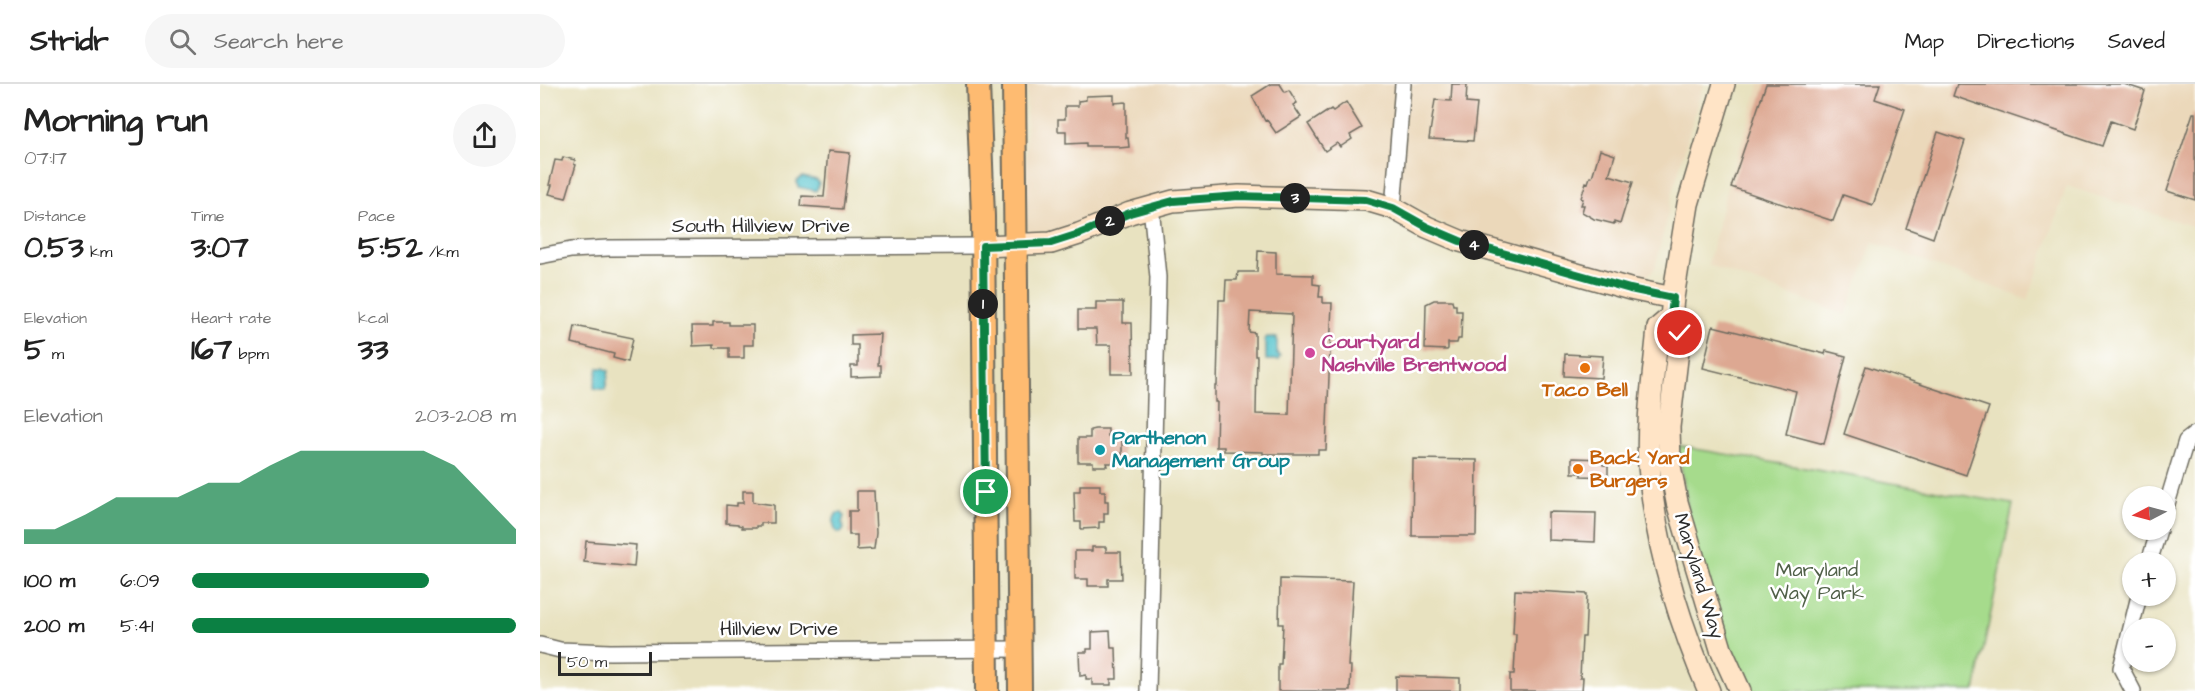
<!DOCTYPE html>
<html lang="en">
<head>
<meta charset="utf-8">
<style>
  :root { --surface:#fff; --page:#f6f6f6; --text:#222; --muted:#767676; --line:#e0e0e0; --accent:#0b8043 }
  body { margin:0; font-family:"Architects Daughter",sans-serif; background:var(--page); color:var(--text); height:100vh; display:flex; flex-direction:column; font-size:22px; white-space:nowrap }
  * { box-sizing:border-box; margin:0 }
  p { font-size:20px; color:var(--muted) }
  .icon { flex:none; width:33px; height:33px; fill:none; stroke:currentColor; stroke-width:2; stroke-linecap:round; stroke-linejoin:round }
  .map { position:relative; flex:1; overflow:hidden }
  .sheet { display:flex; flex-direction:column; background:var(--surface); width:540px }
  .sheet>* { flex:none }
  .needle { width:39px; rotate:264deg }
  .buttons { position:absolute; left:1582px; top:402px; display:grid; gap:12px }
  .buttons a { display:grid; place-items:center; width:54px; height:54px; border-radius:50%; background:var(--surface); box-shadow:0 2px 4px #0004; font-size:30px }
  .scale { position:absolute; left:18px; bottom:15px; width:94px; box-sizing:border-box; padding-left:6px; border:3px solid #2b2b2b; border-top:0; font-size:16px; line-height:21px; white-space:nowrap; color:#2b2b2b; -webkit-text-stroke:4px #fff; paint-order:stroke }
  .pin { position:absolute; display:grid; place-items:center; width:51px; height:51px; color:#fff; margin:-26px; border:3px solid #fff; border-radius:50%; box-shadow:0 2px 6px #0007 }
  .km { position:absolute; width:30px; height:30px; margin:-15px; border-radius:50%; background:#222; color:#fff; font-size:16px; line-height:30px; text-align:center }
  .round { display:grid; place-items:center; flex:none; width:63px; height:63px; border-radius:32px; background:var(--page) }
  .head { display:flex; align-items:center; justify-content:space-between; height:102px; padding:0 24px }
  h1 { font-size:33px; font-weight:700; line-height:45px }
  .figures { display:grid; grid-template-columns:repeat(3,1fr); gap:9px; height:102px; padding:6px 24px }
  .figures div { display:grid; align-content:center }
  .figures b { font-size:30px; font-weight:700 }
  .figures small { font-size:16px; font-weight:400 }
  .figures p { font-size:16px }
  .chart { height:168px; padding:12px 24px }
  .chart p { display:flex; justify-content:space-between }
  .chart svg { width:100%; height:108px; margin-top:6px; fill:var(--accent); opacity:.7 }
  ul { padding:0 24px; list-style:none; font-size:20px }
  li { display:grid; grid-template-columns:96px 72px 1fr; align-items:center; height:45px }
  li i { height:15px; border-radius:8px; background:var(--accent) }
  header { display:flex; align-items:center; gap:36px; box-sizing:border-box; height:84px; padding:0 30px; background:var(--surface); border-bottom:2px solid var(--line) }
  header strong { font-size:28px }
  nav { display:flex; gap:33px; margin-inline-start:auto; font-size:21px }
  .search { width:420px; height:54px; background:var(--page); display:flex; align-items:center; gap:15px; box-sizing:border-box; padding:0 21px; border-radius:33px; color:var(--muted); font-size:22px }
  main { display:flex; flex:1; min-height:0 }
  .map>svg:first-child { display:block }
  .built { fill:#ebd8ba }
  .green { fill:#a6db8c; stroke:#68835c; stroke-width:1.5 }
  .water { fill:#57c4cd; stroke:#41787c; stroke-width:1.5 }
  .building { fill:#dda892; fill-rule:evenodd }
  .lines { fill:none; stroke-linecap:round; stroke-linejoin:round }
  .street-casing { stroke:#6d6b5f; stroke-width:18 }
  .secondary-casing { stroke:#6d6b5f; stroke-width:24 }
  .primary-casing { stroke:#6d6b5f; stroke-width:26 }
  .street { stroke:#fff; stroke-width:15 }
  .secondary { stroke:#ffe4c6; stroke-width:21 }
  .primary { stroke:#febb71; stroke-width:22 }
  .route-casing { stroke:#fff; stroke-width:12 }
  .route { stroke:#0b8043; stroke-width:8 }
  .hotel-dot { fill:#d1479c; stroke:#fff; stroke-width:2 }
  .food-dot { fill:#e8710a; stroke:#fff; stroke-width:2 }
  .culture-dot { fill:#0f9aa8; stroke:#fff; stroke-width:2 }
  .labels { text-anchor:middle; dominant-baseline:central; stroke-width:5; stroke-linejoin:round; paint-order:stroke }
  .street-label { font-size:20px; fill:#2b2b2b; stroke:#fff }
  .hotel-label { font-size:20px; font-weight:bold; fill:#b23c85; stroke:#fff; text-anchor:start }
  .food-label { font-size:20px; font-weight:bold; fill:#c56008; stroke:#fff }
  .culture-label { font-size:20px; font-weight:bold; fill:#0d838f; stroke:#fff; text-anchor:start }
  .park-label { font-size:20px; fill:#506048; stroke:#fff }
</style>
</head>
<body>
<header>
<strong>Stridr</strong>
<div class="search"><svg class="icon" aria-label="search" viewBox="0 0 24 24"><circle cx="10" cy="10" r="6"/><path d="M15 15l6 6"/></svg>Search here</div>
<nav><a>Map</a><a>Directions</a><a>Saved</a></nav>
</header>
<main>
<section class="sheet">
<div class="head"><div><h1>Morning run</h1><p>07:17</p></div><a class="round"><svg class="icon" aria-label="share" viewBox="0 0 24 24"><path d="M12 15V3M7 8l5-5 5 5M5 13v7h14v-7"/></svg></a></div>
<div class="figures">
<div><p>Distance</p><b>0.53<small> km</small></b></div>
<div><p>Time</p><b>3:07</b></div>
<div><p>Pace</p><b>5:52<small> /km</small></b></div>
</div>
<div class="figures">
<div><p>Elevation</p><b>5<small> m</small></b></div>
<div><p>Heart rate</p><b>167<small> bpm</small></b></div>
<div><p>kcal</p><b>33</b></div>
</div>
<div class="chart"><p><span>Elevation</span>203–208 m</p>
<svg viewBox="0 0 160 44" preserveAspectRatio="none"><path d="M0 44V38L10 38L20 32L30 25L40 25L50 25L60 19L70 19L80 12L90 6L100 6L110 6L120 6L130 6L140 12L150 25L160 38V44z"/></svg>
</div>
<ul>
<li><b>100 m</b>6:09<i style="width:73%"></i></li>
<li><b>200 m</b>5:41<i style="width:100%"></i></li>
</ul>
</section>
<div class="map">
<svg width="1655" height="607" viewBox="0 0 1655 607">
  <rect width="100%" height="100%" fill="#fff"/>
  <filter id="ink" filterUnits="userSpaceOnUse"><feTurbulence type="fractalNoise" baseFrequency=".0167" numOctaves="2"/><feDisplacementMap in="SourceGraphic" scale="12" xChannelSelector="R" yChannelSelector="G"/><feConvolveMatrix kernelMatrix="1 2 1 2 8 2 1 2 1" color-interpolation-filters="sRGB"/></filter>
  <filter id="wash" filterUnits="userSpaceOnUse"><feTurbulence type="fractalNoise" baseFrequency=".008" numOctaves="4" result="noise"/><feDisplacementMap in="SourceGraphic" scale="24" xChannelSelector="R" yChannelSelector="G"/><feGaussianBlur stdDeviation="1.35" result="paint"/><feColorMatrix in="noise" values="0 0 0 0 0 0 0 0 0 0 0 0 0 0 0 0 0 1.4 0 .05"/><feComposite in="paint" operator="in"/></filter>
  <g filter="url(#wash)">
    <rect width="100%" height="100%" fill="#e8e2c0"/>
    <path class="built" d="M487,0H1163L1132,111L1115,184L1106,193L1093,198L958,163L900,139L873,122L836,107L683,104L610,114L574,124L543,138L518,147L494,149L488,148L486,140Z
      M1220,0H1655V143L1527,102L1488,216L1333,158L1306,231L1168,181L1187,104Z"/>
    <path class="green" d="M1138,362L1473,420L1435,607H1200L1158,490Z"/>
    <path class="water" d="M262,93L277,96L279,100L276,107L258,103L257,97Z
      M727,253L737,254V270L740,272L738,276H726V260L724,256Z
      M58,284H64L69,287L65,306L54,304Z
      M297,429H302L304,432L302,439L304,445L301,449L297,448C292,443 293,434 297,429Z"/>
    <g id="blocks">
      <path class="building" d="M731,0H740L745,8L749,6L757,19L753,21L761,33L736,49L727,36L725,37L712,12Z
        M912,0H927L926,19L937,20L933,57L889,55L895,16L911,17Z
        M1226,0H1340L1335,15L1365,25L1333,121L1303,111L1293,137L1191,103Z
        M1417,0H1584L1605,7L1593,45L1571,37L1562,62L1413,12Z
        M574,11V19L586,18V54H588L589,63L579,64V62H546V59L526,60V47H518V35H525V22H538V17L546,16V12Z
        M806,18L822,44L810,51L812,55L800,63L797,59L785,67L768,40L791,25L793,27Z
        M1653,29H1655V116L1627,107Z
        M1398,48L1425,57L1393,154L1366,144Z
        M1060,66L1075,71L1069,91L1093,98L1080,140L1074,138V140L1054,135L1042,128L1044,121H1041L1043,115L1041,114L1046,98L1048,99L1050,93H1052Z
        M288,67L310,69L303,125L261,122L262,112L284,113Z
        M23,73L35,76L34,80L36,81L26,114L9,110L12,101H9L15,76L22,77Z
        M718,167L736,168V190L773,191V200L780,201L779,213H783V219H792L786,366H778V370H723V368L684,367V363H676L677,318H675V302H677L679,216H685L686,196H697L698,188H717ZM710,228L752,230L749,331L716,330L717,272H715V249L709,248Z
        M894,216H912L913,221H916V227H922L921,255H918L917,259H908V265L907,266L885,265L886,220Z
        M556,218H583V239H592L593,290H571V261H557L556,245H538V226H556Z
        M173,238H189V241H213V261H204V274H189V264H174V261L153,262L152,242H173Z
        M35,242L93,254L88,278L73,274L74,270L32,259Z
        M1173,242L1285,270L1286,267L1306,272L1284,360L1246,350L1256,307L1163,284Z
        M340,250L338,281H341V292L311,293V282H318V261H311V251Z
        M1025,270L1063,272L1061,294L1024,292Z
        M1326,282L1449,323L1426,391L1304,350Z
        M555,345H568V352H582V379H566L567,382H553V378H538V354H550V346Z
        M1032,374L1063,375V381H1068V393L1041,392V389H1032Z
        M873,375L937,376L936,452H872Z
        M540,401H560V407H565V417H568V429H564V438H559V444L541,445V438H535L534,407H540Z
        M203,407H213V418L234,421V439H221V442H216V444H202V442L198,441V440L186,439V421L197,422V419H203Z
        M317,407H334L336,449L334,465L317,466V451H309V427H317Z
        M1008,428L1056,429L1055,458L1008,456Z
        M46,457L96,461L94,483L44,478Z
        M552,463H566V468H581L582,495H568V502H548V495H535V467H552Z
        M740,495L813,497L808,582H811L810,607H738V580H741L743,540H739Z
        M975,506L1047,510L1045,553H1042L1040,594H1043L1042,607H970V590H974L976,550H973Z
        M570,547L571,564H576L577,595H571V601H552V595H546V591L540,592L539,568H547V565H552V548Z
        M856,592L920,594V607H856Z"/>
    </g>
  </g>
  <g filter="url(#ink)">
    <use href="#blocks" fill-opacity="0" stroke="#6d6b5f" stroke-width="1.5"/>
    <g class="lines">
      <g class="street-casing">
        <path id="street" d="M853,124L863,0
          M0,172L31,166L68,164L443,162
          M1626,423L1646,357L1655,350
          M1609,478L1619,446
          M0,561L20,566L70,568L480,565
          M608,607L618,193L611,122
          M1593,607L1581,584L1599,512"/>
      </g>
      <g class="secondary-casing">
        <path id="secondary" d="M1184,0L1148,120L1133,214L1131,233L1140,249L1129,343L1130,382L1137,418L1181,565L1200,607
          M443,162L511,159L539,150L590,129L633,117L699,112L826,116L853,124L887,143L920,157L1090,205L1133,214
          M1131,233L1118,244C1114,290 1106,336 1109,382C1115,459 1138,536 1169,607"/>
      </g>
      <g class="primary-casing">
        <path id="primary" d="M438,0L443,133L447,607
          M474,0L480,607"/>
      </g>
      <use href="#street" class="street"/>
      <use href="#secondary" class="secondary"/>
      <use href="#primary" class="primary"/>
    </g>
  </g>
  <g class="lines" filter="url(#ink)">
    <g class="route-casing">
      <path id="route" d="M446,408L443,162L511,159L539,150L590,129L633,117L699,112L826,116L853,124L887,143L920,157L1090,205L1133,214L1131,233L1140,249"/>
    </g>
    <use href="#route" class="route"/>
  </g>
  <circle class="hotel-dot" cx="770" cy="269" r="6"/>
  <g class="food-dot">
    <circle cx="1045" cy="284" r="6"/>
    <circle cx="1038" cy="385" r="6"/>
  </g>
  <circle class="culture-dot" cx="560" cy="366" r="6"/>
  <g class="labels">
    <g class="street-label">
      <text x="221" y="142">South Hillview Drive</text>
      <text transform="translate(1159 492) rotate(73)">Maryland Way</text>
      <text x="239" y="545">Hillview Drive</text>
    </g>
    <g class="hotel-label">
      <text x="782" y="258">Courtyard<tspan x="782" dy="23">Nashville Brentwood</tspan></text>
    </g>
    <g class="food-label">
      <text x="1045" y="306">Taco Bell</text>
      <text x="1050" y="374" text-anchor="start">Back Yard<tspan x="1050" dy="23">Burgers</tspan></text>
    </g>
    <g class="culture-label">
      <text x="572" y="354">Parthenon<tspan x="572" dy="23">Management Group</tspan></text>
    </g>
    <g class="park-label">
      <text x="1277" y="486">Maryland<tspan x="1277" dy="23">Way Park</tspan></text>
    </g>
  </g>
</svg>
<div class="buttons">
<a><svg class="needle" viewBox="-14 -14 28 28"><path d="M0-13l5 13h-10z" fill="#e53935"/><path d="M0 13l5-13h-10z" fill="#767676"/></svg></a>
<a>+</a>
<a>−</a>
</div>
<div class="scale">50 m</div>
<div class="pin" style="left:446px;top:408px;background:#1e9e55"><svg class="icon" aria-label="arrive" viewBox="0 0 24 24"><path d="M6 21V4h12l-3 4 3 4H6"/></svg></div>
<div class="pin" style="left:1140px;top:249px;background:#d93025"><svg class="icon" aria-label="check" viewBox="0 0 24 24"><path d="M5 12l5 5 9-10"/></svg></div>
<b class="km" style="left:443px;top:220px">1</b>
<b class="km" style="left:570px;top:137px">2</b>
<b class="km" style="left:755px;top:114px">3</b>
<b class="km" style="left:934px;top:161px">4</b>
</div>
</main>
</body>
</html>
